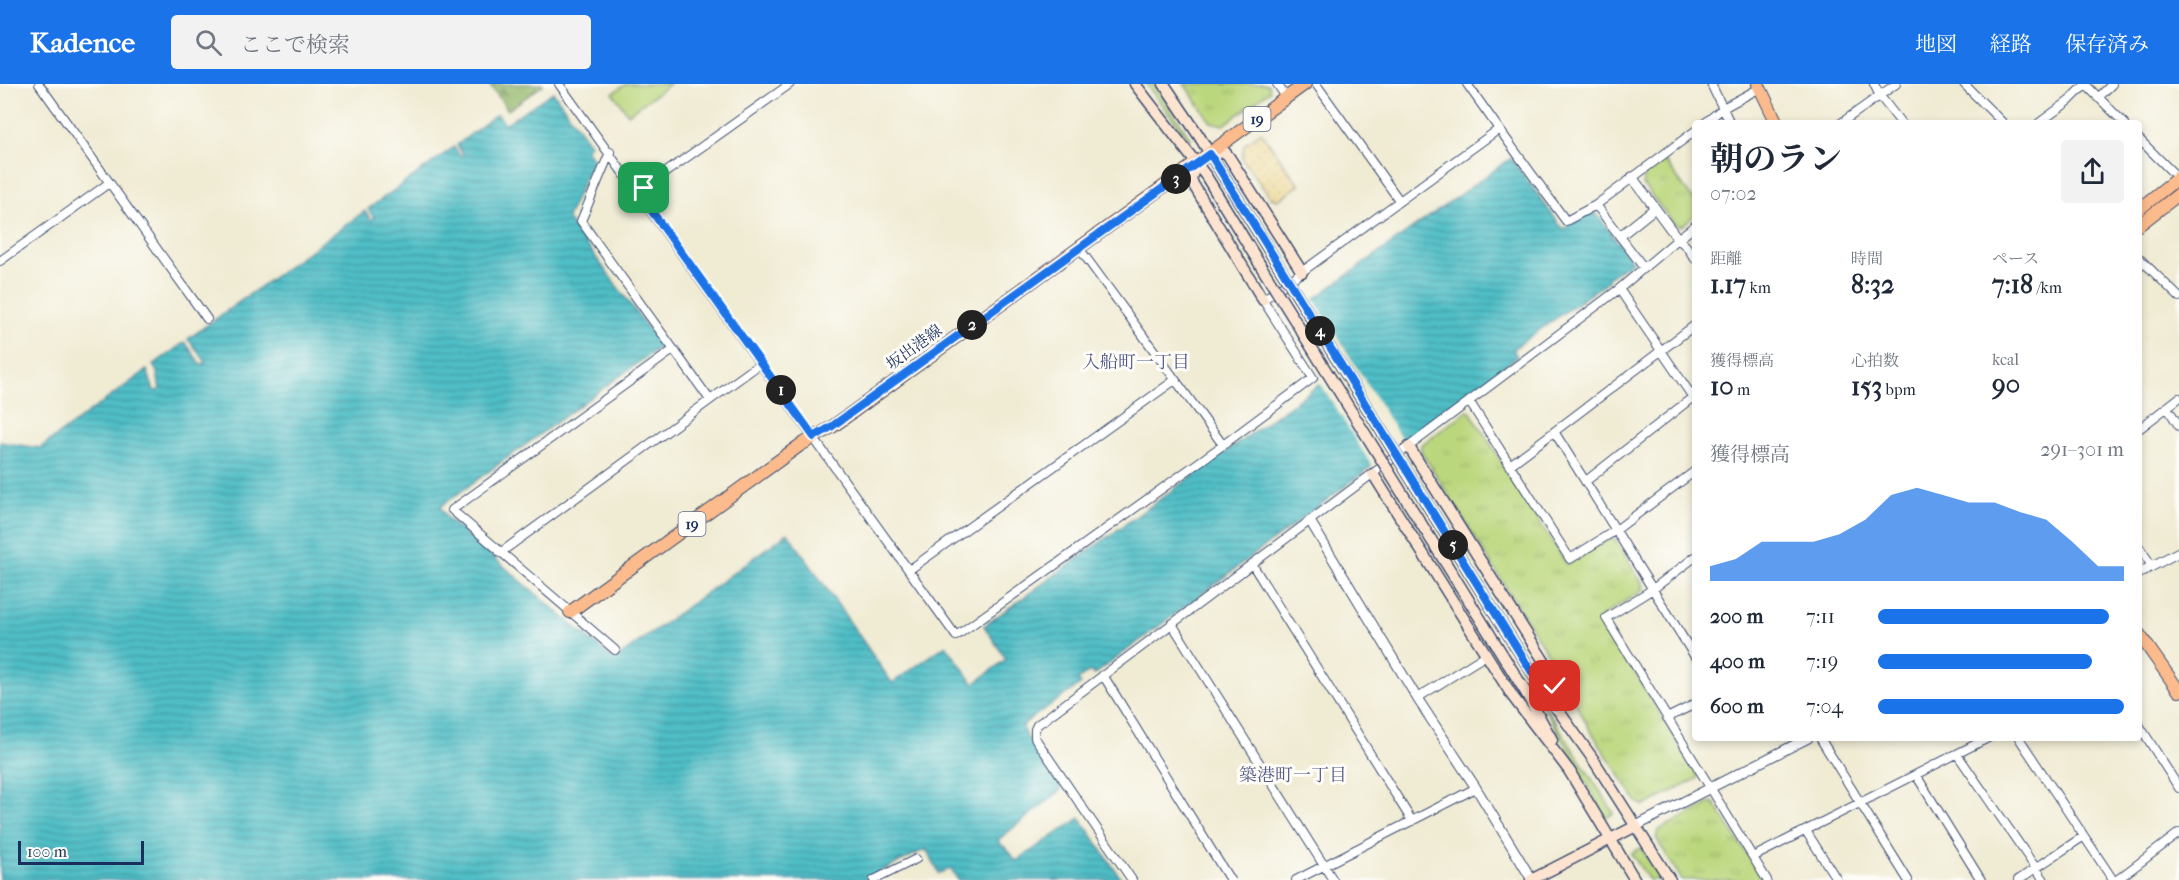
<!DOCTYPE html>
<html lang="ja">
<head>
<meta charset="utf-8">
<style>
  :root { --surface:#fff; --page:#f2f2f3; --text:#1f2937; --muted:#747a83; --accent:#1a73e8 }
  body { margin:0; font-family:"IM FELL French Canon","Noto Serif JP",serif; background:var(--page); color:var(--text); height:100vh; display:flex; flex-direction:column; font-size:22px; white-space:nowrap }
  * { box-sizing:border-box; margin:0 }
  p { font-size:20px; color:var(--muted) }
  .icon { flex:none; width:33px; height:33px; fill:none; stroke:currentColor; stroke-width:2; stroke-linecap:round; stroke-linejoin:round }
  .map { position:relative; flex:1; overflow:hidden }
  .drawer { position:absolute; left:1692px; top:36px; width:450px; height:621px; display:flex; flex-direction:column; background:var(--surface); border-radius:6px; box-shadow:0 3px 9px #0003 }
  .drawer>* { flex:none }
  .scale { position:absolute; left:18px; bottom:15px; width:126px; box-sizing:border-box; padding-left:6px; border:3px solid #1b2f5e; border-top:0; font-size:16px; line-height:21px; white-space:nowrap; color:#1b2f5e; -webkit-text-stroke:4px #fdfcf7; paint-order:stroke }
  .pin { position:absolute; display:grid; place-items:center; width:51px; height:51px; color:#fff; margin:-26px; border-radius:12px; box-shadow:0 3px 9px #0006 }
  .km { position:absolute; width:30px; height:30px; margin:-15px; border-radius:50%; background:#222; color:#fff; font-size:16px; line-height:30px; text-align:center }
  .round { display:grid; place-items:center; flex:none; width:63px; height:63px; border-radius:6px; background:var(--page) }
  .summary { display:flex; align-items:center; justify-content:space-between; height:102px; padding:0 18px }
  h1 { font-size:33px; font-weight:700; line-height:45px }
  .figures { display:grid; grid-template-columns:repeat(3,1fr); gap:9px; height:102px; padding:6px 18px }
  .figures div { display:grid; align-content:center }
  .figures b { font-size:26px; font-weight:700 }
  .figures small { font-size:16px; font-weight:400 }
  .figures p { font-size:16px }
  .chart { height:168px; padding:12px 18px }
  .chart p { display:flex; justify-content:space-between }
  .chart svg { width:100%; height:108px; margin-top:6px; fill:var(--accent); opacity:.7 }
  ul { padding:0 18px; list-style:none; font-size:20px }
  li { display:grid; grid-template-columns:96px 72px 1fr; align-items:center; height:45px }
  li i { height:15px; border-radius:8px; background:var(--accent) }
  header { display:flex; align-items:center; gap:36px; box-sizing:border-box; height:84px; padding:0 30px; background:var(--accent); color:#fff }
  header strong { font-size:28px }
  nav { display:flex; gap:33px; margin-inline-start:auto; font-size:21px }
  .search { width:420px; height:54px; background:var(--page); display:flex; align-items:center; gap:15px; box-sizing:border-box; padding:0 21px; border-radius:6px; color:var(--muted); font-size:22px }
  .map>svg:first-child { display:block }
  .grass { fill:#bbd77d; stroke:#6b836e; stroke-width:1.5 }
  .forest { fill:url(#forest-firs); stroke:#587465; stroke-width:1.5 }
  .sand { fill:url(#sand-dots); stroke:#84847e; stroke-width:1.5 }
  .park { fill:url(#park-tufts); stroke:#6b836e; stroke-width:1.5 }
  .water { fill:url(#water-rules); stroke:#367692; stroke-width:1.5 }
  .pier { fill:#f0ebd3 }
  .lines { fill:none; stroke-linecap:round; stroke-linejoin:round }
  .minor-casing { stroke:#3b4b70; stroke-width:10 }
  .tertiary-casing { stroke:#3b4b70; stroke-width:11 }
  .secondary-casing { stroke:#3b4b70; stroke-width:13 }
  .primary-casing { stroke:#3b4b70; stroke-width:14 }
  .minor { stroke:#fff; stroke-width:8 }
  .tertiary { stroke:#fff; stroke-width:9 }
  .secondary { stroke:#fde4d1; stroke-width:10 }
  .primary { stroke:#fbbb8d; stroke-width:12 }
  .secondary-bridge-casing { stroke:#3b4b70; stroke-width:13; stroke-linecap:butt }
  .secondary-bridge { stroke:#fde4d1; stroke-width:10 }
  .route-casing { stroke:#fff; stroke-width:12 }
  .route { stroke:#1a73e8; stroke-width:8 }
  .labels { text-anchor:middle; dominant-baseline:central; stroke-width:6; stroke-linejoin:round; paint-order:stroke }
  .shield { fill:#fdfcf7; stroke:#5f6c8c; stroke-width:1.5 }
  .shield-label { font-size:15px; font-weight:bold; fill:#1b2f5e }
  .street-label { font-size:16px; fill:#1b2f5e; stroke:#fdfcf7 }
  .neighbourhood-label { font-size:18px; fill:#535a89; stroke:#fdfcf7 }
</style>
</head>
<body>
<header>
<strong>Kadence</strong>
<div class="search"><svg class="icon" aria-label="search" viewBox="0 0 24 24"><circle cx="10" cy="10" r="6"/><path d="M15 15l6 6"/></svg>ここで検索</div>
<nav><a>地図</a><a>経路</a><a>保存済み</a></nav>
</header>
<div class="map">
<svg width="2179" height="796" viewBox="0 0 2179 796">
  <defs>
    <pattern id="forest-firs" width="22" height="20" patternUnits="userSpaceOnUse" patternTransform="scale(1.5)"><rect width="22" height="20" fill="#94b86c"/><path d="M5 1l3.5 6h-7zM16 11l3.5 6h-7z" fill="#78965c"/></pattern>
    <pattern id="sand-dots" width="8" height="8" patternUnits="userSpaceOnUse" patternTransform="scale(1.5)"><rect width="8" height="8" fill="#eeda9e"/><path d="M2 2h.1M6 6h.1" fill="none" stroke="#ccbb8a" stroke-width="1.8" stroke-linecap="round"/></pattern>
    <pattern id="park-tufts" width="24" height="20" patternUnits="userSpaceOnUse" patternTransform="scale(1.5)"><rect width="24" height="20" fill="#bbd77d"/><path d="M3 7l-1-3M5 7V3M7 7l1-3M15 17l-1-3M17 17v-4M19 17l1-3" fill="none" stroke="#a0b96e"/></pattern>
    <pattern id="water-rules" width="6" height="5" patternUnits="userSpaceOnUse" patternTransform="scale(1.5)"><rect width="6" height="5" fill="#50bec6"/><path d="M0 2.5h6" fill="none" stroke="#429ba4"/></pattern>
  </defs>
  <rect width="100%" height="100%" fill="#fdfcf7"/>
  <filter id="ink" filterUnits="userSpaceOnUse"><feTurbulence type="fractalNoise" baseFrequency=".0167" numOctaves="2"/><feDisplacementMap in="SourceGraphic" scale="12" xChannelSelector="R" yChannelSelector="G"/><feConvolveMatrix kernelMatrix="1 2 1 2 8 2 1 2 1" color-interpolation-filters="sRGB"/></filter>
  <filter id="wash" filterUnits="userSpaceOnUse"><feTurbulence type="fractalNoise" baseFrequency=".008" numOctaves="4" result="noise"/><feDisplacementMap in="SourceGraphic" scale="24" xChannelSelector="R" yChannelSelector="G"/><feGaussianBlur stdDeviation="1.35" result="paint"/><feColorMatrix in="noise" values="0 0 0 0 0 0 0 0 0 0 0 0 0 0 0 0 0 1.4 0 .05"/><feComposite in="paint" operator="in"/></filter>
  <g filter="url(#wash)">
    <rect width="100%" height="100%" fill="#f0ebd3"/>
    <path class="grass" d="M626,0H670L628,30L613,9Z
      M1146,0H1154L1191,55L1189,56Z
      M1535,607L1614,729L1606,734Z
      M1641,764L1661,796H1649L1631,769Z"/>
    <path class="forest" d="M489,0H543V1L508,26Z"/>
    <path class="sand" d="M1261,48L1299,101L1278,116L1271,114L1242,75L1244,61Z"/>
    <path class="park" d="M1184,0H1268L1270,7L1224,41L1211,38Z
      M1663,75L1695,118V131L1682,142L1674,140L1643,101L1645,89Z
      M1469,326L1567,481L1610,454H1614L1644,502L1643,506L1601,533L1698,692L1697,695L1644,722L1637,718L1589,644L1557,585L1421,367V361Z
      M1712,718L1715,720L1763,796H1682L1656,754L1659,746Z"/>
    <path class="water" d="M553,8L590,60L586,66L593,75L567,134L661,262L440,423L447,434L614,576L788,449L892,599L946,561L974,600L1006,575L984,542L1352,277L1341,259L1296,228L1511,74L1563,145L1582,131L1593,125L1632,177L1608,194V197L1513,265L1517,273L1094,591L1090,587L1078,596L1081,600L1026,638L1023,642L1024,648L1061,702L1060,707L998,756L1003,763L1005,762L1016,777L1080,734L1122,796H958L951,785L939,789L926,765L863,796H0V358L40,364L147,286L154,307L160,306L157,288L153,281L185,258L201,281L206,278L188,255L365,127L371,136L374,134L368,125L454,63L460,72L463,71L457,61L497,30L505,40Z"/>
    <path class="pier" d="M1312,212L1405,361L1374,385L1319,297L1348,276L1341,263L1324,275L1294,226Z"/>
  </g>
  <g filter="url(#ink)">
    <g class="lines">
      <g class="minor-casing">
        <path id="minor" d="M39,0L207,235
          M559,0L956,552L1223,361L1313,294L1263,216L1499,45L1467,0
          M1277,0L1286,13
          M1316,0L1399,116
          M1711,0L1730,39
          M1874,0L1880,12L1901,39
          M1964,0L2003,39
          M2085,0L2124,39
          M2098,14L2112,0
          M1705,39L1723,24L1760,4
          M1841,39L1896,0
          M2039,39L2069,17L2085,1
          M1499,45L1566,137L1596,121L1695,47
          M2139,55L2179,95
          M610,68L581,137L710,316
          M638,108L790,0
          M1596,121L1644,184
          M1079,164L1223,361
          M2139,174L2179,213
          M0,177L109,99
          M1619,205L1694,315
          M1469,317L1570,475L1616,446L1695,387
          M2167,323L2179,342
          M2139,345L2179,314
          M1555,349L1695,573
          M1510,381L1695,241
          M1586,397L1693,313
          M2139,463L2152,482
          M500,469L761,279
          M1695,473L1653,505L1606,534L1767,796
          M1252,480L1412,737
          M909,486L1175,296
          M1172,540L1333,796
          M615,566L452,426L673,266
          M1103,591L1230,796
          M1417,614L1486,571
          M1667,634L1695,620
          M2139,641L2179,704
          M1820,654L1908,796
          M2019,654L2113,796
          M1957,670L2044,796
          M1916,691L1981,796
          M1806,747L1837,796
          M1753,773L1988,654
          M874,796L916,775
          M1132,796L1035,654V645L1037,641L1619,205L1678,155L1686,162L1695,175
          M1296,796L1476,704
          M2018,796L2084,752
          M2117,796L2179,749"/>
      </g>
      <g class="tertiary-casing">
        <path id="tertiary" d="M1632,93L1678,155L1695,142
          M1620,152L1655,124
          M1310,437L1417,614L1476,704L1532,796
          M2139,489L2179,468
          M1636,742L1808,654"/>
      </g>
      <g class="secondary-casing">
        <path id="secondary" d="M1135,0L1206,92L1259,179
          M1164,0L1199,52L1272,171
          M1210,70L1225,68L1229,73L1302,188
          M1197,79L1191,94L1193,100L1263,216
          M1409,363L1552,590L1555,602L1556,623
          M1373,390L1513,613L1571,689
          M1468,486L1538,598L1593,675L1670,796
          M1455,494L1525,607L1552,656
          M1568,685L1635,796
          M1531,796L1636,742"/>
      </g>
      <g class="primary-casing">
        <path id="primary" d="M1758,0L1777,39
          M2139,125L2179,93
          M2139,141L2179,110
          M570,528L799,362L832,343L1305,0
          M2139,550L2179,607"/>
      </g>
      <use href="#minor" class="minor"/>
      <use href="#tertiary" class="tertiary"/>
      <use href="#secondary" class="secondary"/>
      <use href="#primary" class="primary"/>
      <g class="secondary-bridge-casing">
        <path id="secondary-bridge" d="M1272,171L1468,486
          M1259,179L1455,494"/>
      </g>
      <use href="#secondary-bridge" class="secondary-bridge"/>
    </g>
  </g>
  <g class="lines" filter="url(#ink)">
    <g class="route-casing">
      <path id="route" d="M644,104L638,108L814,353L831,343L1210,70L1538,598L1556,623L1555,602"/>
    </g>
    <use href="#route" class="route"/>
  </g>
  <g class="labels">
    <g class="shield">
      <rect x="1243.5" y="23" width="27" height="24" rx="4.5"/>
      <rect x="678.5" y="428" width="27" height="24" rx="4.5"/>
    </g>
    <g class="shield-label">
      <text x="1257" y="35">19</text>
      <text x="692" y="440">19</text>
    </g>
    <g class="street-label">
      <text transform="translate(914 263) rotate(-36)">坂出港線</text>
    </g>
    <g class="neighbourhood-label">
      <text x="1136" y="278">入船町一丁目</text>
      <text x="1293" y="691">築港町一丁目</text>
    </g>
  </g>
</svg>
<div class="scale">100 m</div>
<div class="pin" style="left:644px;top:104px;background:#1e9e55"><svg class="icon" aria-label="arrive" viewBox="0 0 24 24"><path d="M6 21V4h12l-3 4 3 4H6"/></svg></div>
<div class="pin" style="left:1555px;top:602px;background:#d93025"><svg class="icon" aria-label="check" viewBox="0 0 24 24"><path d="M5 12l5 5 9-10"/></svg></div>
<b class="km" style="left:781px;top:306px">1</b>
<b class="km" style="left:972px;top:241px">2</b>
<b class="km" style="left:1176px;top:95px">3</b>
<b class="km" style="left:1320px;top:247px">4</b>
<b class="km" style="left:1453px;top:461px">5</b>
<section class="drawer">
<div class="summary"><div><h1>朝のラン</h1><p>07:02</p></div><a class="round"><svg class="icon" aria-label="share" viewBox="0 0 24 24"><path d="M12 15V3M7 8l5-5 5 5M5 13v7h14v-7"/></svg></a></div>
<div class="figures">
<div><p>距離</p><b>1.17<small> km</small></b></div>
<div><p>時間</p><b>8:32</b></div>
<div><p>ペース</p><b>7:18<small> /km</small></b></div>
</div>
<div class="figures">
<div><p>獲得標高</p><b>10<small> m</small></b></div>
<div><p>心拍数</p><b>153<small> bpm</small></b></div>
<div><p>kcal</p><b>90</b></div>
</div>
<div class="chart"><p><span>獲得標高</span>291–301 m</p>
<svg viewBox="0 0 160 44" preserveAspectRatio="none"><path d="M0 44V38L10 35L20 28L30 28L40 28L50 25L60 19L70 9L80 6L90 9L100 12L110 12L120 16L130 19L140 28L150 38L160 38V44z"/></svg>
</div>
<ul>
<li><b>200 m</b>7:11<i style="width:94%"></i></li>
<li><b>400 m</b>7:19<i style="width:87%"></i></li>
<li><b>600 m</b>7:04<i style="width:100%"></i></li>
</ul>
</section>
</div>
</body>
</html>
